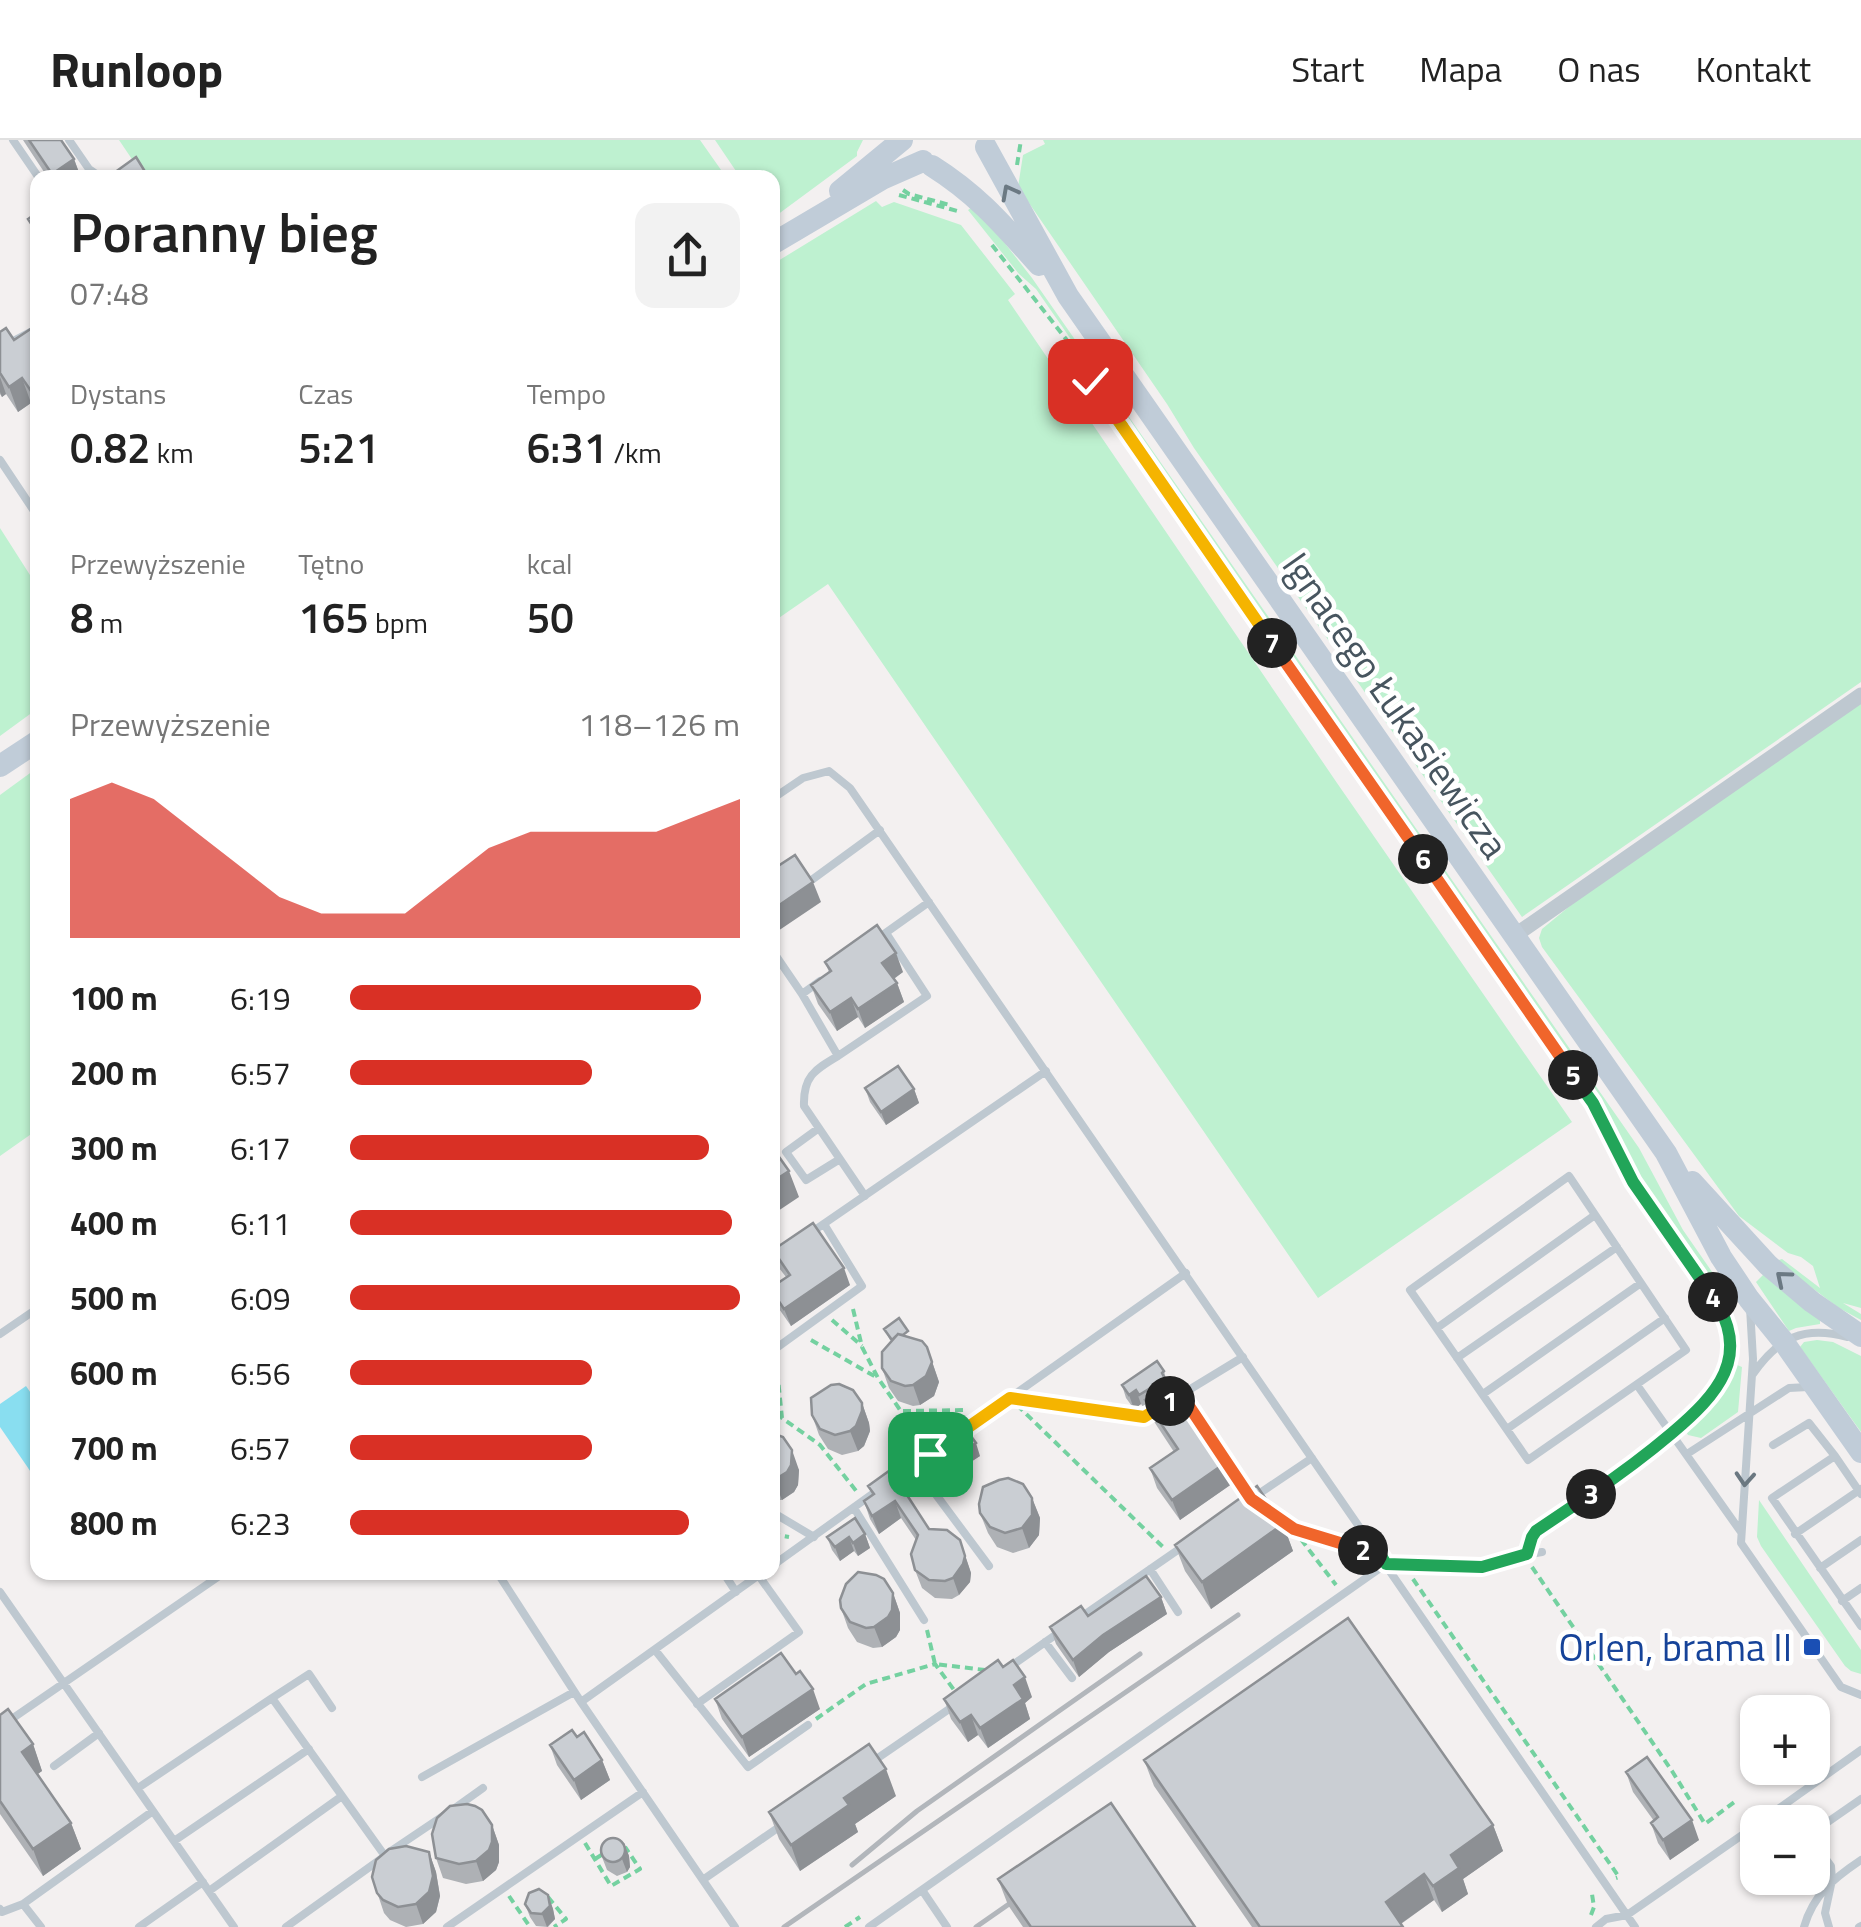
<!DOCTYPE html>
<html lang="pl">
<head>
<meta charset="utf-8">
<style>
  :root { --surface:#fff; --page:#f2f2f2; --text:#222; --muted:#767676; --line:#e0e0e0; --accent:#d93025 }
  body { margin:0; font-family:"Titillium Web",sans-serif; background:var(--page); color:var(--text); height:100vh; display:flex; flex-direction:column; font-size:38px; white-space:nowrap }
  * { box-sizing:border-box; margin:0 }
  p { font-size:32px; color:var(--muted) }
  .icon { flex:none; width:55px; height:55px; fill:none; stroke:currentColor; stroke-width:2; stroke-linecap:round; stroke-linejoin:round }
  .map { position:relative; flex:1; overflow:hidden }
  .details { position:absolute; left:30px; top:30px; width:750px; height:1410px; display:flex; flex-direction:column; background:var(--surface); border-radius:20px; box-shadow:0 2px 8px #0004 }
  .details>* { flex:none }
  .tools { position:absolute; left:1740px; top:1555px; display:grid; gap:20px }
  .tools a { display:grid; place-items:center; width:90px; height:90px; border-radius:20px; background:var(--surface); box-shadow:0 2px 8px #0004; font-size:50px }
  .pin { position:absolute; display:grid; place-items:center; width:85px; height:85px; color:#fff; margin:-42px; border-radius:20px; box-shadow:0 5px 15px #0006 }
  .km { position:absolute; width:50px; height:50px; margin:-25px; border-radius:50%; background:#222; color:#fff; font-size:28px; line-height:50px; text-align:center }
  .round { display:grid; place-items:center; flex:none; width:105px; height:105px; border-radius:20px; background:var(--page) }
  .summary { display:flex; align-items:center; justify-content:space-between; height:170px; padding:0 40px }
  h1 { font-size:55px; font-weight:600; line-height:75px }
  .figures { display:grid; grid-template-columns:repeat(3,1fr); gap:15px; height:170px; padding:10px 40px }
  .figures div { display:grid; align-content:center }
  .figures b { font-size:42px; font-weight:600 }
  .figures small { font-size:28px; font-weight:400 }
  .figures p { font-size:28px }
  .chart { height:280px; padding:20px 40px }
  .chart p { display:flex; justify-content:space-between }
  .chart svg { width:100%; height:180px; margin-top:10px; fill:var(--accent); opacity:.7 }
  ul { padding:0 40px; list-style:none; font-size:32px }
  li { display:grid; grid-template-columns:160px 120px 1fr; align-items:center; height:75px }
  li i { height:25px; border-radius:12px; background:var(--accent) }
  header { display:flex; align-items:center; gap:60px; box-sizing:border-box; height:140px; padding:0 50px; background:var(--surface); border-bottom:2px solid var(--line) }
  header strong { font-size:48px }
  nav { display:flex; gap:55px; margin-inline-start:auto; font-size:35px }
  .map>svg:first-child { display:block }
  .green { fill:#bef1d0 }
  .water { fill:#89def0 }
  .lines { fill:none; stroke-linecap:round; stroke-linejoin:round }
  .path { stroke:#74d1a0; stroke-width:4; stroke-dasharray:8 5; stroke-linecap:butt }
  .lane { stroke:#bec8d0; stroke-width:8 }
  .street { stroke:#bec8d0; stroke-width:15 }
  .secondary { stroke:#c0ccd8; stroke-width:22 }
  .rail { stroke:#b2b6bb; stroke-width:5 }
  .wall { fill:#aeb1b5 }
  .shaded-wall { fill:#8d9094 }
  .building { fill:#caced3; stroke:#8d9094; stroke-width:2.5 }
  .oneway { stroke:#6b7983 }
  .oneway2 { stroke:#6b7881 }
  .split-1-casing { stroke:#fff; stroke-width:20 }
  .split-2-casing { stroke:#fff; stroke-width:20 }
  .split-3-casing { stroke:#fff; stroke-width:20 }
  .split-4-casing { stroke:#fff; stroke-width:20 }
  .split-5-casing { stroke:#fff; stroke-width:20 }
  .split-6-casing { stroke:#fff; stroke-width:20 }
  .split-7-casing { stroke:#fff; stroke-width:20 }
  .split-8-casing { stroke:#fff; stroke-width:20 }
  .split-9-casing { stroke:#fff; stroke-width:20 }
  .split-1 { stroke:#f5b400; stroke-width:12 }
  .split-2 { stroke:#f0652b; stroke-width:12 }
  .split-3 { stroke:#22a559; stroke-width:12 }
  .split-4 { stroke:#22a559; stroke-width:12 }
  .split-5 { stroke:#22a559; stroke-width:12 }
  .split-6 { stroke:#f0652b; stroke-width:12 }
  .split-7 { stroke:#f0652b; stroke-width:12 }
  .split-8 { stroke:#f5b400; stroke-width:12 }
  .split-9 { stroke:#f5b400; stroke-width:12 }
  .transit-dot { fill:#1a4fb4; stroke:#fff; stroke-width:4 }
  .labels { text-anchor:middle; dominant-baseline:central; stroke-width:9; stroke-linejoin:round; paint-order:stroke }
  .street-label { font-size:38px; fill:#47555f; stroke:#fff }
  .transit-label { font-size:38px; fill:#164399; stroke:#fff; text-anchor:end }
</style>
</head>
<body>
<header>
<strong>Runloop</strong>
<nav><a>Start</a><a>Mapa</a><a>O nas</a><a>Kontakt</a></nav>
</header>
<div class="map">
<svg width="1861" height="1787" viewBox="0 0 1861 1787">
  <rect width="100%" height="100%" fill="#f3f0f0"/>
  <path class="green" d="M119,0H700L726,37H144Z
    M715,0H863L857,12V16L773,78L772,38L740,37Z
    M1043,0H1861V542L1522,777L1194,308L1167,264L1018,47L1023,15L1045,4Z
    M876,61L882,67L894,62L961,85L1015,154L1008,160L1337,643L1572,982L1318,1158L828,444L773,482V124Z
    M975,65L1032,138L1639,1008L1683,1090L1726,1152L1721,1156L1715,1153L1646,1052L1595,958L1096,241L1070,198L1036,149L1019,134L968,70Z
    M0,388L37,446V569L0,596Z
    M1861,560V1168L1843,1163L1861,1174V1180L1839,1168L1776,1121L1782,1119L1820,1148L1813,1126L1801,1117L1788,1113L1739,1076L1542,807L1539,798L1542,789L1594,746Z
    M37,628V990L0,1016V655Z
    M1764,1134L1820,1180V1184L1796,1188L1789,1191L1756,1142Z
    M1817,1200L1833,1202L1861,1216V1292L1800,1207L1804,1202Z
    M1732,1223L1742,1227L1738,1272L1701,1298L1688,1295L1683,1287L1723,1247Z
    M1759,1360L1861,1510V1534L1851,1531L1845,1526L1761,1406L1757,1397Z"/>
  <path class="water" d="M26,1246L37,1262V1341L0,1287V1264Z"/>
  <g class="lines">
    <path class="path" d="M1017,25L1021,0
      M903,50L909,54L950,65
      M899,55L961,72
      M992,105L1066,199L1090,241L1593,963L1633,1042L1726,1178L1731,1209L1726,1233L1709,1259L1682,1285
      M853,1169L862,1207L878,1238L925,1306
      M832,1180L862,1206
      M811,1200L876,1237
      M776,1219L782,1278L820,1305L857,1352
      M1029,1260L1144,1277
      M1187,1263L1206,1292
      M1017,1265L1164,1408
      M903,1271L968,1270
      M1231,1329L1245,1350
      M1279,1378L1293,1389L1358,1408
      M1293,1389L1336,1445
      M772,1394L789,1397
      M1530,1403L1536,1391L1621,1333L1663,1300
      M1532,1427L1672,1631L1705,1684L1737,1660
      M1413,1439L1619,1737L1616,1738
      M927,1490L935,1524L985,1530
      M816,1579L866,1544L935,1524L957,1554
      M585,1703L611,1746L640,1729L625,1707
      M595,1719L606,1712
      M509,1756L530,1787
      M548,1757L566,1779L554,1787
      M1591,1775L1594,1767L1592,1754L1595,1752
      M845,1787L860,1777"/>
    <path class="lane" d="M13,0L39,38
      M69,0L89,29L102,38
      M0,208L38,188
      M0,320L38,377
      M772,659L803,638L829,631L850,648L1635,1787
      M813,739L880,690
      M884,794L929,762
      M772,810L802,854L820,841
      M802,854L838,916L927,856L886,793
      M838,916C814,930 803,937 804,966L865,1056
      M819,988L786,1012L806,1040L840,1019
      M1569,1036L1686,1210L1528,1320L1410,1150Z
      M809,1094L1046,931
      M1750,1168L1753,1219L1741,1403L1841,1547L1861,1555
      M1437,1188L1595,1075
      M0,1194L38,1168
      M772,1206L775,1209L862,1146L824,1084
      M1457,1218L1617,1107
      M1753,1234C1778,1198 1804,1185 1847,1197
      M1637,1245L1741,1392
      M1483,1254L1641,1143
      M1174,1259L1243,1217
      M1507,1289L1665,1178
      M960,1293L1186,1133
      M1773,1305L1809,1283L1835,1316L1772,1358L1861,1486
      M1687,1314L1789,1248L1808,1247
      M1835,1316L1861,1354
      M914,1325L989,1426
      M894,1339L940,1307
      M1254,1357L1312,1318
      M854,1368L924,1480
      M772,1372L814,1397
      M1795,1394L1861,1349
      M772,1426L878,1350
      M1820,1428L1861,1400
      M1150,1429L1178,1472
      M497,1432L581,1562L735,1787
      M723,1432L736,1452
      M0,1452L234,1787
      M1842,1461L1861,1448
      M1081,1477L1185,1405
      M1045,1502L1072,1538
      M655,1510L748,1627L808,1585
      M1007,1529L1061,1491
      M272,1558L309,1534L332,1568
      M581,1562L763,1432
      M697,1564L799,1492L759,1436
      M0,1587L225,1432
      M872,1622L955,1565
      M54,1626L99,1593
      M422,1637L574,1552
      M138,1648L272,1558L385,1716L286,1787
      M1781,1667L1793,1682
      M455,1668L483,1648
      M1760,1682L1861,1610
      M1812,1693L1861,1659
      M1812,1700L1831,1726L1832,1740L1825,1773L1829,1787
      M174,1701L309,1609
      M388,1713L443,1676
      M704,1739L782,1685
      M922,1750L947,1787
      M209,1751L342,1656
      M23,1764L153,1671
      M0,1769L2,1772L23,1764L41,1787
      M139,1787L203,1742
      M447,1787L643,1652
      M869,1787L1386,1424L1482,1427L1509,1418L1542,1412
      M1596,1787L1606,1779L1627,1775L1758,1684
      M1804,1787C1813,1755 1834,1738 1861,1720
      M1859,1787L1861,1786"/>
    <path class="street" d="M1514,796L1861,555"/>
    <path class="secondary" d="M986,7L1068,156L1666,1013L1721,1117L1749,1159L1783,1201L1861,1312
      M932,26C978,55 1003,85 1039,125
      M840,51L902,0
      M772,104L882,39L923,21
      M0,626L38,601
      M1692,1042L1768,1125L1812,1162L1861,1196"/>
    <path class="rail" d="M852,1725L917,1671L1140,1514
      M784,1787L1238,1475
      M976,1787L1029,1750"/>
  </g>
  <path class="wall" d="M23,0H61L74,19L81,38H48Z
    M38,184V272L31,263L18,272L6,254L2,257L0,254V192L14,200Z
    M825,822L903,832L894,839L897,843L904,862L865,888L858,877L837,891L818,864L811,845L829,832Z
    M865,948L914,949L919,963L886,985L870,962Z
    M773,1110L850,1145L791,1186L777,1166L772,1154V1147L786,1137L779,1128Z
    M884,1189L910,1197L927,1207L939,1242L934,1256L920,1265L913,1266L898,1261L889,1248L882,1228L891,1202Z
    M1164,1231L1168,1247L1228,1321L1236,1341L1180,1380L1157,1348L1150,1328L1174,1312L1153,1280L1147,1266L1144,1268L1141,1264L1134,1269L1126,1258L1122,1245Z
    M862,1263L869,1283L870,1291L864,1306L858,1311L842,1315L828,1309L819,1295L812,1275Z
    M772,1293L799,1330L798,1345L794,1352L782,1360H772Z
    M930,1308L980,1316L946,1338L935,1321Z
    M868,1346L914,1366L929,1389L960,1400L971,1433L970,1442L959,1455L952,1459L935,1458L922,1448L915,1430L916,1400L901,1378L879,1394L870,1379L864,1361L872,1355Z
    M1032,1358L1040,1378L1039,1395L1029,1408L1013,1413L997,1407L988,1393L980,1373Z
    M1283,1384L1293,1411L1211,1469L1185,1431L1175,1405Z
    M865,1394L870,1408L858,1416L854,1411L840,1421L832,1410L827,1397Z
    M893,1453L900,1473V1490L896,1497L882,1507L873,1508L857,1502L848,1488L841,1468Z
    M1161,1457L1167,1474L1109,1512L1079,1537L1056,1504L1050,1487Z
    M1032,1557L1025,1563L1030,1579L988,1608L978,1595L968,1602L951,1579L944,1559Z
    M715,1559L820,1569L749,1617L722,1579Z
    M0,1575L33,1604L42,1631L37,1634L71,1683L81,1709L43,1736L0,1674Z
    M577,1597L602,1620L610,1640L581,1660L557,1625L550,1605Z
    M1144,1620L1493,1685L1503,1711L1463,1739L1468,1754L1442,1772L1434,1760L1401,1784L1403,1787H1252L1154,1646Z
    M1626,1632L1699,1700L1670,1720L1658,1703L1651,1683L1654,1681L1633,1652Z
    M896,1656L855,1684L858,1692L800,1731L779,1699L769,1672Z
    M492,1685L499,1705V1722L496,1730L483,1741L466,1744L443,1738L436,1718Z
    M624,1703L629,1716L630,1727L627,1732L617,1736L607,1730L602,1717Z
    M429,1712L436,1732L440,1756L436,1772L423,1784L406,1787L390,1780L384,1773L372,1737Z
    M998,1739L1195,1787H1023L1008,1765Z
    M548,1755L553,1769L555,1779L548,1787L536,1786L530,1777L525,1764Z"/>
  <path class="shaded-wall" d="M74,19L81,38H53L52,34Z
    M0,237L6,254L2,257L0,252Z
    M22,238L31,263L18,272L9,247Z
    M813,742L821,762L775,793L772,787V770Z
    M896,813L903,832L889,842L882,823Z
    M897,843L904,862L865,888L858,869Z
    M851,858L858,877L837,891L830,872Z
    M914,949L919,963L886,985L881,972Z
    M789,1031L799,1057L772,1075V1042Z
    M844,1128L850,1145L791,1186L784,1169Z
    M927,1207L939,1242L934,1256L920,1265L913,1245Z
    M1136,1250L1141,1264L1134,1269L1129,1255Z
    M862,1263L869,1283L870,1291L864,1306L858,1311L850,1291Z
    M976,1303L980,1316L946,1338L941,1325Z
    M792,1310L799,1330L798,1345L794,1352L782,1360L774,1340Z
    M1228,1321L1236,1341L1180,1380L1172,1360Z
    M1032,1358L1040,1378L1039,1395L1029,1408L1022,1388Z
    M895,1361L901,1378L879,1394L872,1376Z
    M1283,1384L1293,1411L1211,1469L1202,1442Z
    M865,1394L870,1408L858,1416L853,1403Z
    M849,1397L854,1411L840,1421L835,1407Z
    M960,1400L971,1433L970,1442L959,1455L953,1438Z
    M893,1453L900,1473V1490L896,1497L882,1507L874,1487Z
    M1161,1457L1167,1474L1109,1512L1079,1537L1073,1520L1103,1495Z
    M1025,1537L1032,1557L1025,1563L1030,1579L988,1608L980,1588L1014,1545Z
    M813,1549L820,1569L749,1617L742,1597Z
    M971,1575L978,1595L968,1602L960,1582Z
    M33,1604L42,1631L31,1639L22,1612Z
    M602,1620L610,1640L581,1660L574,1640Z
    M886,1629L896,1656L855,1684L858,1692L800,1731L791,1705L844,1658Z
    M1692,1680L1699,1700L1670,1720L1663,1700Z
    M71,1683L81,1709L43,1736L33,1709Z
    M492,1685L499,1705V1722L496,1730L483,1741L476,1721Z
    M1493,1685L1503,1711L1463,1739L1468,1754L1442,1772L1433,1746L1451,1715Z
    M624,1703L629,1716L630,1727L627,1732L622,1719Z
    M429,1712L436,1732L440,1756L436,1772L423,1784L416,1764Z
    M1424,1734L1434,1760L1396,1787L1386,1762Z
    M548,1755L553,1769L555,1779L547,1787L542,1774Z"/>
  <path class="building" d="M29,0H61L74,19L52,34Z
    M136,17L149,38H107Z
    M38,72V94L28,79Z
    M38,184V261L22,238L9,247L0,233V192L6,188L14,200Z
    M795,715L813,742L772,770V730Z
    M877,785L896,813L882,823L897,843L858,869L851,858L830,872L811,845L831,831L825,822Z
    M898,926L914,949L881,972L865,948Z
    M772,1007L789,1031L772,1042Z
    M813,1083L844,1128L784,1169L772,1151V1147L790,1135L773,1110Z
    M899,1178L908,1191L903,1195L898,1194L892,1200L884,1189Z
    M898,1194L922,1201L927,1207L932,1222L926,1236L913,1245L905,1246L891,1241L882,1228V1212Z
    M1157,1221L1164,1231L1162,1233L1165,1239L1139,1255L1136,1250L1129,1255L1122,1245Z
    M839,1244L853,1250L862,1263V1271L856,1286L850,1291L835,1295L820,1289L812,1275L811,1258L831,1245Z
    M1171,1245L1203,1292L1206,1289L1228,1321L1172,1360L1150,1328L1178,1309L1145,1260Z
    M962,1284L976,1303L941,1325L930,1308Z
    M772,1293L783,1297L792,1310L791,1325L787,1332L774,1340H772Z
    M893,1328L908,1350L905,1352L929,1389L947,1390L960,1400L965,1416L963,1424L953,1438L945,1441L929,1440L915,1430L911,1414L918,1395L895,1361L872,1376L864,1361L874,1354L868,1346Z
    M1008,1338L1023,1344L1032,1358V1375L1022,1388L1005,1393L990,1387L980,1373L979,1364L983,1347L999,1340Z
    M1257,1346L1283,1384L1202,1442L1175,1405Z
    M855,1378L865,1394L853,1403L849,1397L835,1407L827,1397Z
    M858,1432L876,1435L884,1439L893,1453L892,1470L888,1477L874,1487L866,1488L850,1482L841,1468L840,1460L846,1444Z
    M1146,1436L1161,1457L1103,1495L1073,1520L1050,1487L1081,1466L1088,1476Z
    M1348,1478L1493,1685L1451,1715L1459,1728L1433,1746L1424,1734L1386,1762L1403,1787H1260L1144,1620Z
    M781,1513L796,1534L800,1531L813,1549L742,1597L715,1559Z
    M998,1520L1003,1527L1013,1520L1025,1537L1014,1545L1023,1559L980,1588L971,1575L960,1582L944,1559Z
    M8,1569L33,1604L22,1612L71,1683L33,1709L0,1661V1575Z
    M572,1590L577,1597L584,1592L602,1620L574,1640L550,1605Z
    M869,1604L886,1629L844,1658L849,1665L791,1705L769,1672Z
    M1647,1617L1692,1680L1663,1700L1651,1683L1658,1677L1626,1632Z
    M1111,1663L1195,1787H1031L998,1739Z
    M467,1664L475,1666L482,1670L492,1685V1702L489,1710L476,1721L459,1724L436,1718L432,1694L437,1678L450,1666Z
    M601 1710a12 12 0 1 1 24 0a12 12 0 1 1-24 0Z
    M406,1706L429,1712L433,1736L429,1752L416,1764L398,1767L383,1760L377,1753L372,1737L376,1720L389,1709Z
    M539,1749L548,1755L550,1766L542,1774L531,1773L525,1764L529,1753Z"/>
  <defs><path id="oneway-chevron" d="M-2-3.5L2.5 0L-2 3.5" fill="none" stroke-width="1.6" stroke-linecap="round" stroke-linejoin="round" transform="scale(2.5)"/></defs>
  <g class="oneway">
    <use href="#oneway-chevron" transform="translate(1009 52) rotate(-118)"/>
    <use href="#oneway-chevron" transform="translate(1783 1138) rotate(-140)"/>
  </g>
  <use class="oneway2" href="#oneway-chevron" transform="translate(1745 1339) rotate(94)"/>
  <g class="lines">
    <g class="split-1-casing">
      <path id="split-1" d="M930,1314L1010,1258L1144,1277L1170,1261"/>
    </g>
    <g class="split-2-casing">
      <path id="split-2" d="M1170,1261L1181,1254L1251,1359L1294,1389L1363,1410"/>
    </g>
    <g class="split-3-casing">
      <path id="split-3" d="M1363,1410L1380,1414L1386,1424L1482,1427L1527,1414L1532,1397L1536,1391L1591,1354"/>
    </g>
    <g class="split-4-casing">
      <path id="split-4" d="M1591,1354C1619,1335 1646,1315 1672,1293C1717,1255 1753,1216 1713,1157"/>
    </g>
    <g class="split-5-casing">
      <path id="split-5" d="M1573,935L1593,963L1633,1042L1713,1157"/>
    </g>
    <g class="split-6-casing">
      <path id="split-6" d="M1423,719L1573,935"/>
    </g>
    <g class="split-7-casing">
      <path id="split-7" d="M1272,503L1423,719"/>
    </g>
    <g class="split-8-casing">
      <path id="split-8" d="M1122,286L1272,503"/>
    </g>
    <g class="split-9-casing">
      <path id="split-9" d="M1090,241L1122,286"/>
    </g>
    <use href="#split-1" class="split-1"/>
    <use href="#split-2" class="split-2"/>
    <use href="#split-3" class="split-3"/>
    <use href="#split-4" class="split-4"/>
    <use href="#split-5" class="split-5"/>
    <use href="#split-6" class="split-6"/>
    <use href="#split-7" class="split-7"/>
    <use href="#split-8" class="split-8"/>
    <use href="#split-9" class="split-9"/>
  </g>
  <rect class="transit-dot" x="1802" y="1497" width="20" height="20" rx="5"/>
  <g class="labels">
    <g class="street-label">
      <text transform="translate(1396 565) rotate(55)">Ignacego Łukasiewicza</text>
    </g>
    <g class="transit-label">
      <text x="1792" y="1507">Orlen, brama II</text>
    </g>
  </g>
</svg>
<div class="tools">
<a>+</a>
<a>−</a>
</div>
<div class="pin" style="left:930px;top:1314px;background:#1e9e55"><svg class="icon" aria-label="arrive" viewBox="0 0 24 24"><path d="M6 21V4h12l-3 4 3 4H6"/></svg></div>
<div class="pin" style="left:1090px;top:241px;background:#d93025"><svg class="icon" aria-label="check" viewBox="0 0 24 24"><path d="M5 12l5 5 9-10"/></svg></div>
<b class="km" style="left:1170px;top:1261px">1</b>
<b class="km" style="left:1363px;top:1410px">2</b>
<b class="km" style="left:1591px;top:1354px">3</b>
<b class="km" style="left:1713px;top:1157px">4</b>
<b class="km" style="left:1573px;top:935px">5</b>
<b class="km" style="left:1423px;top:719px">6</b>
<b class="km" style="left:1272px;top:503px">7</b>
<section class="details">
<div class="summary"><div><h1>Poranny bieg</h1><p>07:48</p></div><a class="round"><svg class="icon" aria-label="share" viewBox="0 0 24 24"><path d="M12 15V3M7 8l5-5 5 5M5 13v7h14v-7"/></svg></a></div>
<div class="figures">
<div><p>Dystans</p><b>0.82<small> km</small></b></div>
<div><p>Czas</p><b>5:21</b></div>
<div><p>Tempo</p><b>6:31<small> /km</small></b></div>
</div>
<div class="figures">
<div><p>Przewyższenie</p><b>8<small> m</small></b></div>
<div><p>Tętno</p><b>165<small> bpm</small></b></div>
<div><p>kcal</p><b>50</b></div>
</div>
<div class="chart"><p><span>Przewyższenie</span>118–126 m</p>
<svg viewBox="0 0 160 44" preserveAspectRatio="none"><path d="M0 44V10L10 6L20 10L30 18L40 26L50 34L60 38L70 38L80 38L90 30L100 22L110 18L120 18L130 18L140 18L150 14L160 10V44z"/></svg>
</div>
<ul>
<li><b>100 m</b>6:19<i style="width:90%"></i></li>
<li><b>200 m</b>6:57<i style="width:62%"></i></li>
<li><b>300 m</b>6:17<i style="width:92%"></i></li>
<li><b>400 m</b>6:11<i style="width:98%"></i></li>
<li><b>500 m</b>6:09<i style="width:100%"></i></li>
<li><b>600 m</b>6:56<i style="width:62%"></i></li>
<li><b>700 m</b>6:57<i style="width:62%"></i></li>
<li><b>800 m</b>6:23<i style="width:87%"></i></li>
</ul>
</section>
</div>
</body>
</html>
